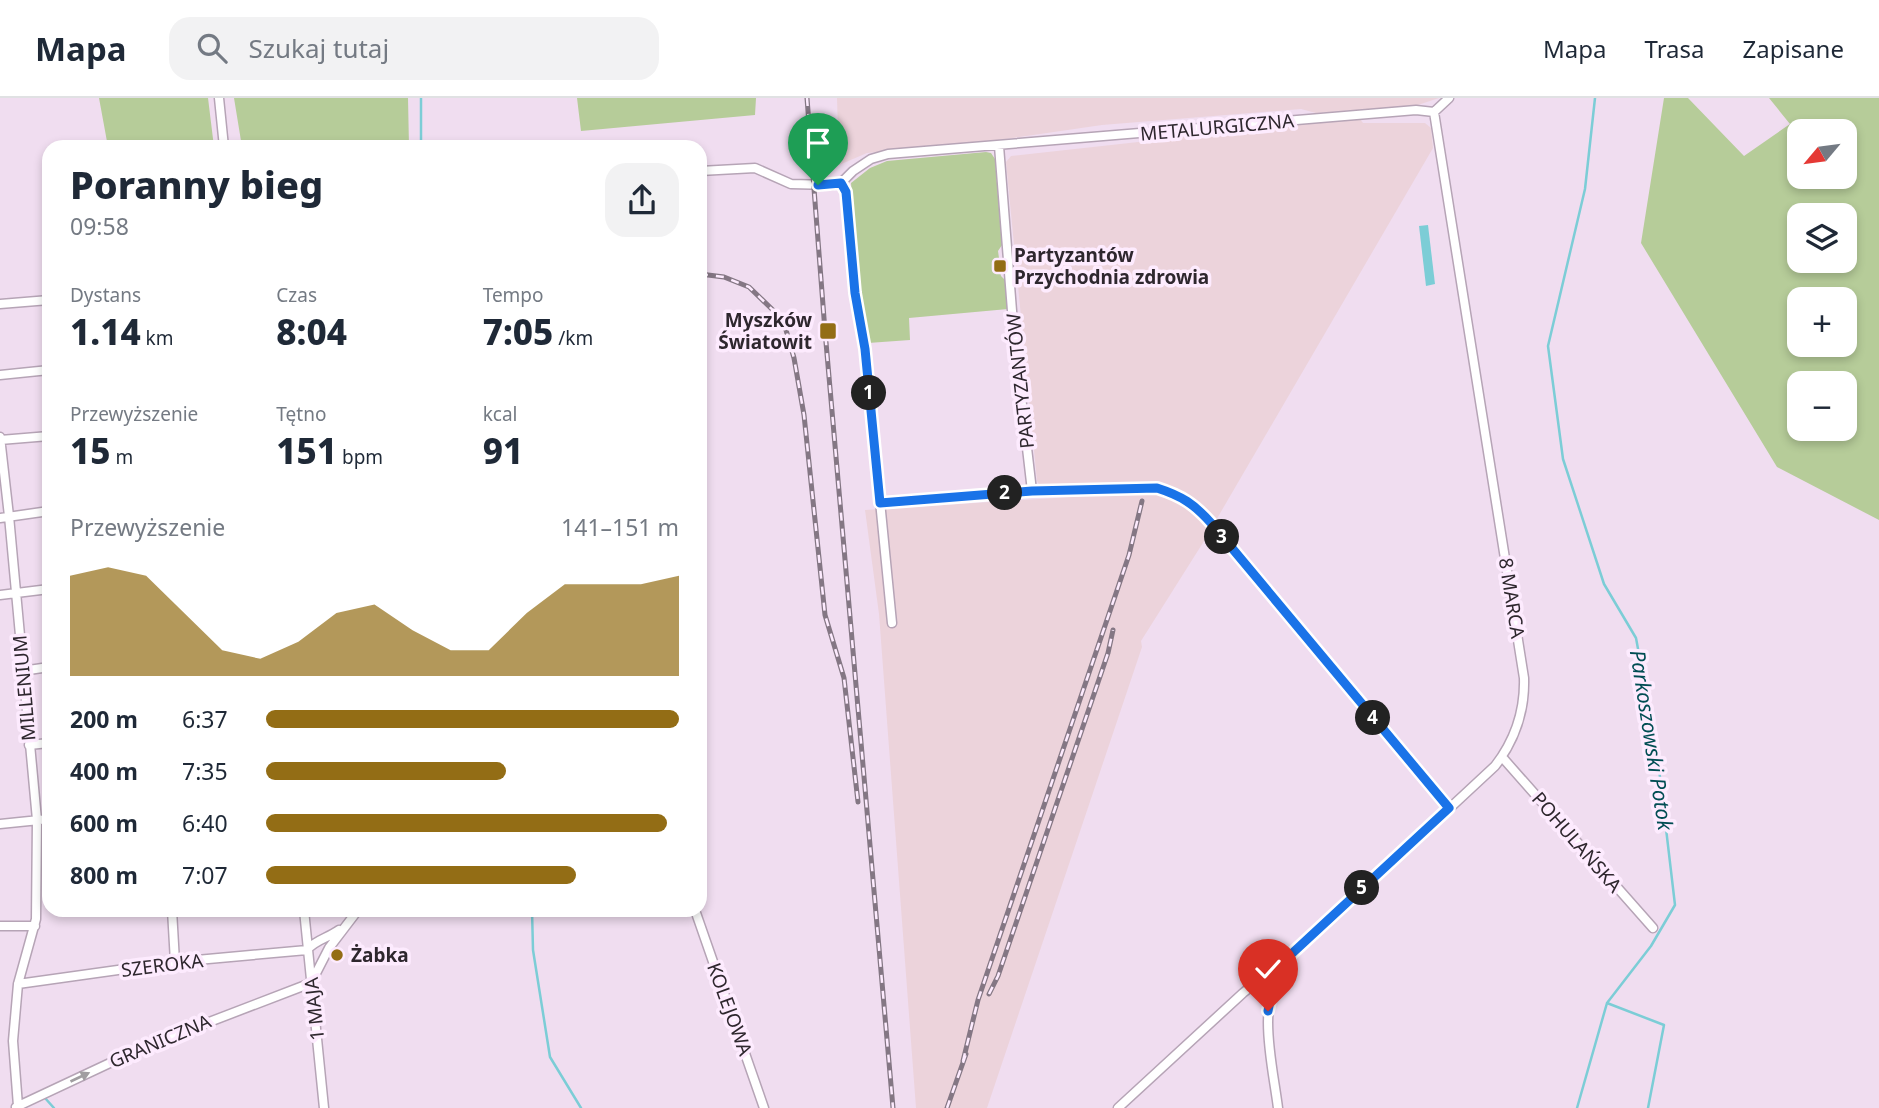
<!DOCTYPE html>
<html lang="pl">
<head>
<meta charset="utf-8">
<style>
  :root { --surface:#fff; --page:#f2f2f3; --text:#1f2937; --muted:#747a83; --line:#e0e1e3; --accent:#936d15 }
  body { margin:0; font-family:"Noto Sans",sans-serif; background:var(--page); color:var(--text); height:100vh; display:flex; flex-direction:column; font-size:26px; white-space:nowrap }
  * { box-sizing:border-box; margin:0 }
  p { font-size:23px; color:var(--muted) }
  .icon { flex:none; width:38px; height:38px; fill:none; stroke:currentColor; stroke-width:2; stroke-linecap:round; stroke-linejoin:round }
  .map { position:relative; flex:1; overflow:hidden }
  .panel { position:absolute; left:42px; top:42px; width:665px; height:777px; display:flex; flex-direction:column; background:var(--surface); border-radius:21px; box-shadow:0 4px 10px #0003 }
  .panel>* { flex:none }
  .needle { width:46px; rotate:241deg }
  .controls { position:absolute; left:1787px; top:21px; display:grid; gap:14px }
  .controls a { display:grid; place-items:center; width:70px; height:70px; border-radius:14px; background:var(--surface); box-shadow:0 4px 10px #0003; font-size:35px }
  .pin { position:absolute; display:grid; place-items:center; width:60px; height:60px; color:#fff; margin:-72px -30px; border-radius:50% 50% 50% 0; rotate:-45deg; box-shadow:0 0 7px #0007 }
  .pin .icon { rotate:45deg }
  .km { position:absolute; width:35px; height:35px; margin:-18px; border-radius:50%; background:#222; color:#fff; font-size:19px; line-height:35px; text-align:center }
  .round { display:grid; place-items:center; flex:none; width:74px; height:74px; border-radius:21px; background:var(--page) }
  .summary { display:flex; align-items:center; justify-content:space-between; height:119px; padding:0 28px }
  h1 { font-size:38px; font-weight:800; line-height:52px }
  .figures { display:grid; grid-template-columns:repeat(3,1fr); gap:10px; height:119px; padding:7px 28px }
  .figures div { display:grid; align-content:center }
  .figures b { font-size:35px; font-weight:800 }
  .figures small { font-size:19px; font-weight:400 }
  .figures p { font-size:19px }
  .chart { height:196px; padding:14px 28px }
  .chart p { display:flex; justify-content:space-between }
  .chart svg { width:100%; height:126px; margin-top:7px; fill:var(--accent); opacity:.7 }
  ul { padding:0 28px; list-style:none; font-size:23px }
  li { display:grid; grid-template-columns:112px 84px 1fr; align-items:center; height:52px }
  li i { height:18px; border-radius:9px; background:var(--accent) }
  header { display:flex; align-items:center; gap:42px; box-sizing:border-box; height:98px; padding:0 35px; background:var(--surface); border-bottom:2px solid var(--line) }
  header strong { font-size:33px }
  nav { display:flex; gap:38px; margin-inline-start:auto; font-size:24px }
  .search { width:490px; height:63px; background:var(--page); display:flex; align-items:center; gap:18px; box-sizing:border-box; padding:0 24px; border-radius:21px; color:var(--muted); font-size:26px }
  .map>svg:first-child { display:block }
  .industrial { fill:#ecd3db }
  .green { fill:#b6cc99; fill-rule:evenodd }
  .water { fill:#7ccdd6 }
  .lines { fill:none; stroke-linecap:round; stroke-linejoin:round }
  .stream { stroke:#7ccdd6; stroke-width:2.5 }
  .street-casing { stroke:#b6a4b6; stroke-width:11 }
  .street { stroke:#fff; stroke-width:8 }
  .rail-casing { stroke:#847784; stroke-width:5 }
  .rail { stroke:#fdebfe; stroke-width:2.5; stroke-dasharray:8; stroke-linecap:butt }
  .oneway { fill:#a19ea1 }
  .route-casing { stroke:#fff; stroke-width:14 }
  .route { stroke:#1a73e8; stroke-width:9 }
  .poi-dot { fill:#936d15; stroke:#fdebfe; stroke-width:2.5 }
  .labels { text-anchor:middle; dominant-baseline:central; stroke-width:7; stroke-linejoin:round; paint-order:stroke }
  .street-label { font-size:19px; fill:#2e272e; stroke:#fdebfe }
  .poi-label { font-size:19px; font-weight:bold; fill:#2e272e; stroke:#fdebfe; text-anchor:start }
  .water-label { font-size:21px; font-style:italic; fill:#004d53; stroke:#fdebfe }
</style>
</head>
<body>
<header>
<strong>Mapa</strong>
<div class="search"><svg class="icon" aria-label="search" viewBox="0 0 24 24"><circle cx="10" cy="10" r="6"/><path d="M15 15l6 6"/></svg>Szukaj tutaj</div>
<nav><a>Mapa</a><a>Trasa</a><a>Zapisane</a></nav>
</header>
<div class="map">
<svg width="1879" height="1010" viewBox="0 0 1879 1010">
  <rect width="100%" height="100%" fill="#f0ddf0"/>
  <path class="industrial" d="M837,0H1439L1415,8L1316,15L1301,11L1102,27L978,45L867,55L839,67Z
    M1360,21L1363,25H1425L1431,30L1433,50L1215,424L1193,401L1166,386L1040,388L1037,383L1006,64L1011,58L1238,33L1253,29Z
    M1133,395L1154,396L1178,401L1200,419L1211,432L1141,543L1142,549L987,1010H916L879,516L865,412Z"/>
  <path class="green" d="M99,0H208L214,49H108Z
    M234,0H408L409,49H242Z
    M577,0H756L755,17L581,33Z
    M1664,0H1688L1744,58L1790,26L1769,0H1879V422L1777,369L1641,145ZM1844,33V79H1799V33ZM1844,117V163H1799V117ZM1799,201H1844V247H1799ZM1844,285V331H1799V285Z
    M986,54L991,55L995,61L1002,147L998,153L999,160L995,161L996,168L999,169L1001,178L1005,182L1008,211L909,220L910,242L868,245L859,194L851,85L870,70L887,63Z"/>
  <path class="water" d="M1428,127L1435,186L1426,188L1419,128Z"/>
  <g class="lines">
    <path class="stream" d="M421,0V49
      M532,812L533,852L550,959L581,1010
      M1607,905L1664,927L1648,1010
      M45,1000L54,1010
      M1577,1010L1607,905L1651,848L1675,807L1657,654L1636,540L1604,486L1563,361L1548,248L1585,91L1595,0"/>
    <g class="street-casing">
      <path id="street" d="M219,0L224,49
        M1434,14L1449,0
        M999,48L1014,238L1032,393
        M700,73L755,70L791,86L831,87L841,85L853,73L871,61L888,56L1416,12L1434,14
        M841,85L846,94L855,195L865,251L892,525
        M0,206L49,202
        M0,277L49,272
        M0,339L9,418L37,722L36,821L18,886L13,943L18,1008
        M0,342L49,338
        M880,405L1032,393L1157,390C1182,398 1194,406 1211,425L1449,710
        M0,420L49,413
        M0,497L49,491
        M22,573L49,569
        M29,647L49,645
        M1502,659L1653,830
        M0,726L49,721
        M172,812L175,864
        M304,812L324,1010
        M695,812L764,1010
        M0,828H35
        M307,852C315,842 328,840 339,832
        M18,886L175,864L307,852
        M16,1009L144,949L311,885L329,850L358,812
        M1118,1010L1243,895L1280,865
        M1278,1010C1272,963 1257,910 1282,866L1495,668C1515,642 1525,613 1524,580L1434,14"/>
    </g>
    <use href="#street" class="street"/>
    <g class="rail-casing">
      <path id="rail" d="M807,0L825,233L893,1010
        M700,176L724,179L749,189L777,216L786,232L794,260L804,317L825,517L844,580L858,704
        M989,896L998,878L1108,555L1113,532
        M963,963L978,902L1129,457L1142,403
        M947,1010L966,956"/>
    </g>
    <use href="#rail" class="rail"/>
  </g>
  <defs><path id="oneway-solid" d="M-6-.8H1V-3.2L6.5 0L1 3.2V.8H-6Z" transform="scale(1.75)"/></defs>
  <use class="oneway" href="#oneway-solid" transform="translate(80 979) rotate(-25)"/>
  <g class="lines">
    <g class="route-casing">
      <path id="route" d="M818,87L841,85L846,94L855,195L865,251L880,405L1032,393L1157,390C1182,398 1194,406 1211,425L1449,710L1286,861L1275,878L1268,913"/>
    </g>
    <use href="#route" class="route"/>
  </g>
  <g class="poi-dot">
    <rect x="993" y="161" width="14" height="14" rx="3.5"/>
    <rect x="819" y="224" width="18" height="18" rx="3.5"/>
    <circle cx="337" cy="857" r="7"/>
  </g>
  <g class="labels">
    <g class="street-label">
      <text transform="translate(1217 29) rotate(-5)">METALURGICZNA</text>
      <text transform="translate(1020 283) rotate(-96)">PARTYZANTÓW</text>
      <text transform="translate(1512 500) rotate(81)">8 MARCA</text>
      <text transform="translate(24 590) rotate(-95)">MILLENIUM</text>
      <text transform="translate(1577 744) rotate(49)">POHULAŃSKA</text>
      <text transform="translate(162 867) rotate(-7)">SZEROKA</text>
      <text transform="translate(314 911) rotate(-96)">1 MAJA</text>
      <text transform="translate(730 911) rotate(70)">KOLEJOWA</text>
      <text transform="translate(160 943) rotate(-23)">GRANICZNA</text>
    </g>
    <g class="poi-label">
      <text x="1014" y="157">Partyzantów<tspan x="1014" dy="22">Przychodnia zdrowia</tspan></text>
      <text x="812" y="222" text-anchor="end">Myszków<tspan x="812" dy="22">Światowit</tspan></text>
      <text x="351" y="857">Żabka</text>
    </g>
    <g class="water-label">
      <text transform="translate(1652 642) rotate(81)">Parkoszowski Potok</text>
    </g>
  </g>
</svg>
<div class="controls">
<a><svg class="needle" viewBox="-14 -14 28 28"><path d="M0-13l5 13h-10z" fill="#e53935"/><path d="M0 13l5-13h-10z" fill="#747a83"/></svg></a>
<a><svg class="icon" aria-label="layers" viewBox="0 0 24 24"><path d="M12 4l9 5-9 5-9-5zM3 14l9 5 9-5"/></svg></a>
<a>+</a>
<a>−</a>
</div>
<div class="pin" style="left:818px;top:87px;background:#1e9e55"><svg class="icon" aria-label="arrive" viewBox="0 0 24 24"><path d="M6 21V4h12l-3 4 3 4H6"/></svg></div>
<div class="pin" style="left:1268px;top:913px;background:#d93025"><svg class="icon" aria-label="check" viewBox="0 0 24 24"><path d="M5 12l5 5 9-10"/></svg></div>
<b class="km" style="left:869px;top:295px">1</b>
<b class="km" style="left:1005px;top:395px">2</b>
<b class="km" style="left:1222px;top:439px">3</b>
<b class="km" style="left:1373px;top:620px">4</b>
<b class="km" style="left:1362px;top:790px">5</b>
<section class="panel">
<div class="summary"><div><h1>Poranny bieg</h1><p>09:58</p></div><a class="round"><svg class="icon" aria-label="share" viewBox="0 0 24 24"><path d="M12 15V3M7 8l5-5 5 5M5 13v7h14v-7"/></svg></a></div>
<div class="figures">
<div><p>Dystans</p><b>1.14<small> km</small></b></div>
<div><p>Czas</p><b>8:04</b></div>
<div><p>Tempo</p><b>7:05<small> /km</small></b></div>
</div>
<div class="figures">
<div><p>Przewyższenie</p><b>15<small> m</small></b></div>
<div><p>Tętno</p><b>151<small> bpm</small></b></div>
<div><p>kcal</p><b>91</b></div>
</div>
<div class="chart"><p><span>Przewyższenie</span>141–151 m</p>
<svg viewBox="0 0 160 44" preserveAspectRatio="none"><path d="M0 44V9L10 6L20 9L30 22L40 35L50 38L60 32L70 22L80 19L90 28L100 35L110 35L120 22L130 12L140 12L150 12L160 9V44z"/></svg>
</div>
<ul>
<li><b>200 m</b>6:37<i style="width:100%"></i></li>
<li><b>400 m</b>7:35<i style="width:58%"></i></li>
<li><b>600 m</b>6:40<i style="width:97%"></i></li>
<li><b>800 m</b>7:07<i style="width:75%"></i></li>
</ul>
</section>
</div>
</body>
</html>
